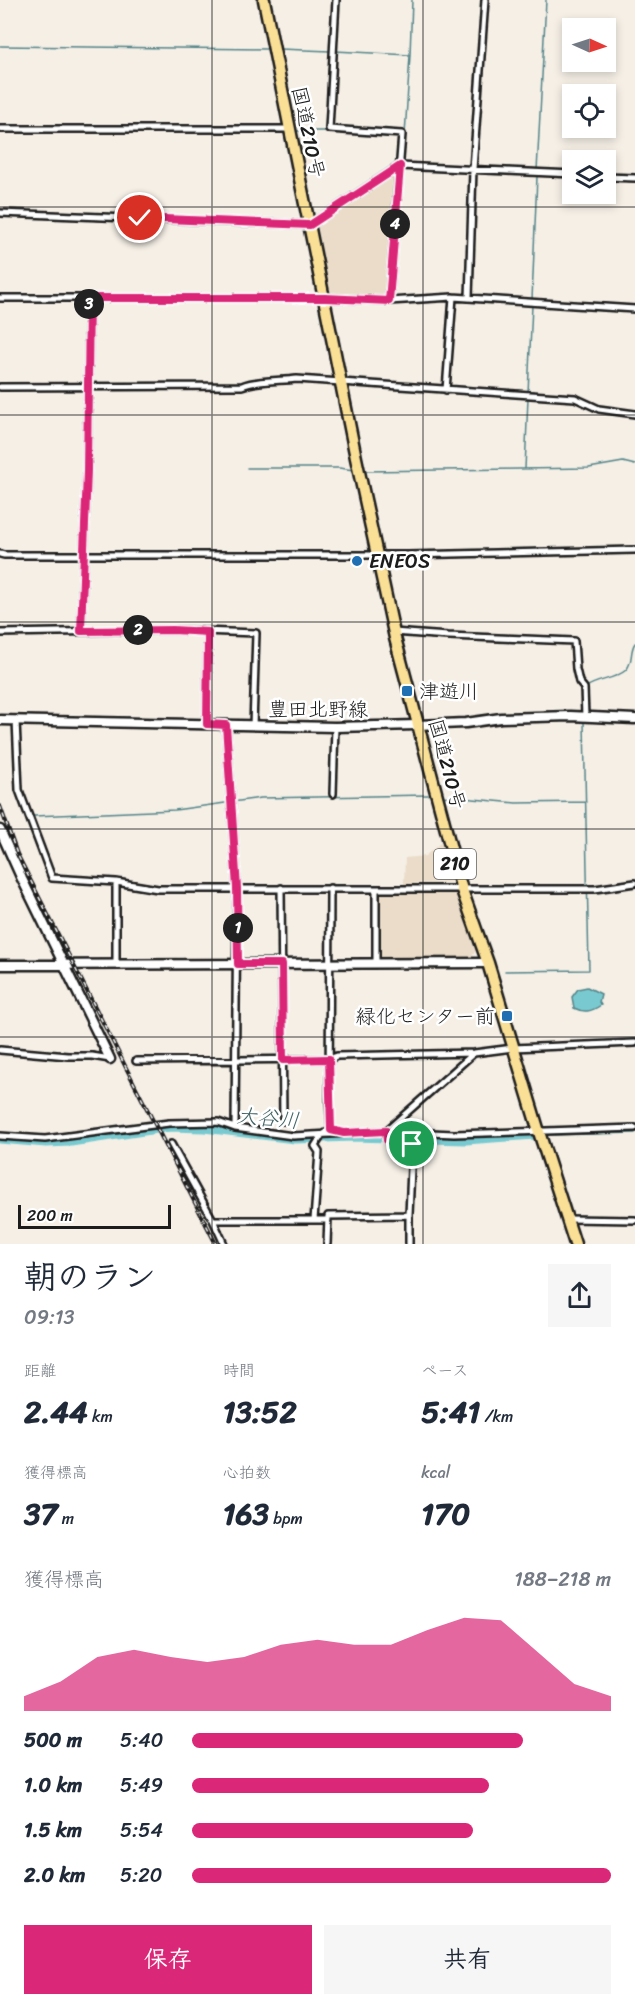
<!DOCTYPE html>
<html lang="ja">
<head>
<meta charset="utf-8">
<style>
  :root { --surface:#fff; --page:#f6f6f7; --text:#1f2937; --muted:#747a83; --accent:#db2777 }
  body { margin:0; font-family:Sriracha,"Klee One",sans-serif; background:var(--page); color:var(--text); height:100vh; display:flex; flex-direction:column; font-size:22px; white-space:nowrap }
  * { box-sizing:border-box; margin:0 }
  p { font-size:20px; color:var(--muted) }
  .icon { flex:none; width:33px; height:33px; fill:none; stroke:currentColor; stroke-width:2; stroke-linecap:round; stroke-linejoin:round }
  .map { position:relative; height:1244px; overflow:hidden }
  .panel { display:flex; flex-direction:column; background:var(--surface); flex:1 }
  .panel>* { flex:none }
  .needle { width:39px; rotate:93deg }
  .buttons { position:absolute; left:562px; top:18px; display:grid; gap:12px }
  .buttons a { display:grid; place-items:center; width:54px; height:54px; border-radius:0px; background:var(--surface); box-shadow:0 3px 9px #0003; font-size:30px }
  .scale { position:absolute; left:18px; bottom:15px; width:153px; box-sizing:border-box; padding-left:6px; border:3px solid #1c1c1c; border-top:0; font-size:16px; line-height:21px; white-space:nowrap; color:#1c1c1c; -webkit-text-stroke:4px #fff; paint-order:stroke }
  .pin { position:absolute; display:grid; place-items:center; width:51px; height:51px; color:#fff; margin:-26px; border:3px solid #fff; border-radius:50%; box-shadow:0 2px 6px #0007 }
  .km { position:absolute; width:30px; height:30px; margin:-15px; border-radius:50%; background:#222; color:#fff; font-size:16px; line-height:30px; text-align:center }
  .round { display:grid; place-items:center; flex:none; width:63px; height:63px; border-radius:0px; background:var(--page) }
  .overview { display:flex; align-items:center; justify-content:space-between; height:102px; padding:0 24px }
  h1 { font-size:33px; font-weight:700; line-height:45px }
  .metrics { display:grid; grid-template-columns:repeat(3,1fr); gap:9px; height:102px; padding:6px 24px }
  .metrics div { display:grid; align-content:center }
  .metrics b { font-size:30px; font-weight:700 }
  .metrics small { font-size:16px; font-weight:400 }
  .metrics p { font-size:16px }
  .chart { height:168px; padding:12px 24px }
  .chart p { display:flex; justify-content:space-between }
  .chart svg { width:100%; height:108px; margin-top:6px; fill:var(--accent); opacity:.7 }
  .button { display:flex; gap:12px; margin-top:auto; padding:12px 24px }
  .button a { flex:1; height:69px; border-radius:0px; background:var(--accent); color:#fff; font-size:24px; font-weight:700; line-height:69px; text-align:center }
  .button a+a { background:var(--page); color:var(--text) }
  ul { padding:0 24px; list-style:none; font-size:20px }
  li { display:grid; grid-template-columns:96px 72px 1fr; align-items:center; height:45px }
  li i { height:15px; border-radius:8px; background:var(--accent) }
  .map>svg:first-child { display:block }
  .built { fill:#eadcc8 }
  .water { fill:#79cad0; stroke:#548488; stroke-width:1.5 }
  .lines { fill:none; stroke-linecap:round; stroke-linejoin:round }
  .stream { stroke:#548488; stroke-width:1.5 }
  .river { stroke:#79cad0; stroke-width:9 }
  .street-casing { stroke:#1c1c1c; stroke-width:10 }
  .secondary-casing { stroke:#1c1c1c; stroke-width:13 }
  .highway-casing { stroke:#1c1c1c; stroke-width:15 }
  .street { stroke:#fff; stroke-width:5 }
  .secondary { stroke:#fff; stroke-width:8 }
  .highway { stroke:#fadf96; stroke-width:10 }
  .rail-casing { stroke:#1c1c1c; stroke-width:4 }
  .rail { stroke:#fff; stroke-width:1.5; stroke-dasharray:4.5; stroke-linecap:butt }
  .route-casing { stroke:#fff; stroke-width:12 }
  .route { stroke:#db2777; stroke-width:8 }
  .grid { fill:none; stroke:#1c1c1c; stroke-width:1.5; stroke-opacity:0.55 }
  .poi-dot { fill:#1f6fb2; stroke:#fff; stroke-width:2 }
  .labels { text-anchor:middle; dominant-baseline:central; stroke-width:5; stroke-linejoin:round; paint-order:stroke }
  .shield { fill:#fff; stroke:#606060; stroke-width:1.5 }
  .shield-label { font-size:18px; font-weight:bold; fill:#1c1c1c }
  .street-label { font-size:20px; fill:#1c1c1c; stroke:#fff }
  .poi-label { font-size:20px; fill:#1c1c1c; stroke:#fff; text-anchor:start }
  .water-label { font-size:21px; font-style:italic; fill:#416264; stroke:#fff }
</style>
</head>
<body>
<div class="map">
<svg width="635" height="1244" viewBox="0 0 635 1244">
  <rect width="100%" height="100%" fill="#f5efe6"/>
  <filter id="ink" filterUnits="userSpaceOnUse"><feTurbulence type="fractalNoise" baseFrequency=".0167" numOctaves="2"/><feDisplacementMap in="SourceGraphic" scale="12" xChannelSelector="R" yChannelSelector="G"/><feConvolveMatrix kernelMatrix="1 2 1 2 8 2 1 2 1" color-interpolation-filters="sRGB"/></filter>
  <g filter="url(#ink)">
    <path class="built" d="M400,166L389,301L325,298L310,225Z
      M445,839L457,882L404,884L405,858L425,856Z
      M378,890L460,892L478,947L471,958L378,961Z"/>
    <path class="water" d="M587,987L601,994L599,1002L601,1005C591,1012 584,1013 574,1008L572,997L578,989Z"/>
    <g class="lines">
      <path class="stream" d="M0,46L266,49
        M280,49L330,51
        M335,51L410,55L412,0
        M294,131H329
        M19,132H91
        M96,132H209
        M405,135L410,55
        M404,164L471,166
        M476,166L537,169
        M537,171L546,0
        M313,218L396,163
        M532,300L537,176
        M528,393L532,305
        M247,468H339L354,470
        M525,469L528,398
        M365,471L589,468L623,462L635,465
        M585,688C596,679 615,680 626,670C634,661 629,652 635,643
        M441,796L516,803L586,802
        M34,816L175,810L261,798L428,795
        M478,885L554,886
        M505,971L589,970L584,722
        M548,1135L635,1133"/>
      <path class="river" d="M0,1139L46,1143L71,1142L170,1127L204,1128L295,1139L353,1137L466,1140L534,1135"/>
      <g class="street-casing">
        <path id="street" d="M336,0L329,129L402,134L389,301
          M0,129H289
          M606,177L635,178
          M0,213L310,225L400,166L573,174
          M0,298H325L389,301L453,297L635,309
          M469,298L473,169L485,0
          M0,387L242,386C255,380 281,381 297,379L575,398L599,409L635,414
          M446,390L453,297
          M0,554L4,555H408L635,550
          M81,631L87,471L89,298
          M393,632L448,636L574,641L576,669L579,682L584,688L585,716
          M0,633L173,630L256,633L253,726
          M16,720L19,790L52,878L116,882L158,889H595L635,883
          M207,724L208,632
          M226,725L237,888L235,1128
          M333,794L335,727
          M116,882V965
          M281,888L283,1121
          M376,964V889
          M0,1050L68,1056H92L110,1059
          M136,1061L329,1059L337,1056L474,1053L513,1048L635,1043
          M386,1131L474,1053
          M0,1136L45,1139L169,1123L218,1122L235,1128L293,1136L386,1131L454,1134L635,1128
          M171,1144L213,1220
          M567,1219L635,1220
          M314,1220L319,1152L315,1146L322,1135L331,1130L329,1101L330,888
          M224,1244L213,1220H328
          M327,1244L328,1216L409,1215L412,1144L410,1142L387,1140L386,1131
          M409,1244V1215"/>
      </g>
      <g class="secondary-casing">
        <path id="secondary" d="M0,720L335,727L417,725L466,723L501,718L570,716L635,719
          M0,830L22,879L110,1059
          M0,965L488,963"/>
      </g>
      <g class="highway-casing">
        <path id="highway" d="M264,0L356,458L395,638L462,890L488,963L539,1132L575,1244"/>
      </g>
      <use href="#street" class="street"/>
      <use href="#secondary" class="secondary"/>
      <use href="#highway" class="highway"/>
      <g class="rail-casing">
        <path id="rail" d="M0,806L17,854L216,1244"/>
      </g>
      <use href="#rail" class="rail"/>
    </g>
  </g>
  <g class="lines" filter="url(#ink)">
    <g class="route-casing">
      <path id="route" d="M140,218L310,225L400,166L389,301L325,298H89L87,471L81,631L173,630L208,632L207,724L226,725L237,888L238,964H282L283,1060L329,1059L331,1130L344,1133L386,1131L387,1140L410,1142L412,1144"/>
    </g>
    <use href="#route" class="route"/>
  </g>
  <path class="grid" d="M212,0V1244M423,0V1244M0,207H635M0,415H635M0,622H635M0,829H635M0,1037H635"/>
  <g class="poi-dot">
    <circle cx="357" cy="561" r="6"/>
    <rect x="401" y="685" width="12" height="12" rx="3"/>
    <rect x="501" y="1010" width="12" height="12" rx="3"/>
  </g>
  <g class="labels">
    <rect class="shield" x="434" y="849" width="42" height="30" rx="4.5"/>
    <g class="shield-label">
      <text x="455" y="864">210</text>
    </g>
    <g class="street-label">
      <text transform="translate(308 132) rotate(78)">国道210号</text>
      <text x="318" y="709">豊田北野線</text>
      <text transform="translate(447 764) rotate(75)">国道210号</text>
    </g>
    <g class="poi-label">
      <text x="369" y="561">ENEOS</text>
      <text x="419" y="691">津遊川</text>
      <text x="495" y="1016" text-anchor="end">緑化センター前</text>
    </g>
    <g class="water-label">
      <text transform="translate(268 1118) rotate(5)">大谷川</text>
    </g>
  </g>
</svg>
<div class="buttons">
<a><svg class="needle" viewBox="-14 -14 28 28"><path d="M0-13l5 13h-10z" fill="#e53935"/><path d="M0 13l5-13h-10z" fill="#747a83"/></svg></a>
<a><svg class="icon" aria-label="locate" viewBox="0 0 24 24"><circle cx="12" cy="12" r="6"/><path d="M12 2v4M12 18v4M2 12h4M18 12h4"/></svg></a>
<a><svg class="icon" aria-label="layers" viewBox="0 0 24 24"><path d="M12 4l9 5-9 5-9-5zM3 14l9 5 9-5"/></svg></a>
</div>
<div class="scale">200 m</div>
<div class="pin" style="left:412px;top:1144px;background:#1e9e55"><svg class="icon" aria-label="arrive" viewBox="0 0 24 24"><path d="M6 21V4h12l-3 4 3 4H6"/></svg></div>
<div class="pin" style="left:140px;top:218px;background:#d93025"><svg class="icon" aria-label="check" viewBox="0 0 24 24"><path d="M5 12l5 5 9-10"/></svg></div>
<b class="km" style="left:238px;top:928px">1</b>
<b class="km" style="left:138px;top:630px">2</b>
<b class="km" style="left:89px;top:304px">3</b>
<b class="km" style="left:395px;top:224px">4</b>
</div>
<section class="panel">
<div class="overview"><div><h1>朝のラン</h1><p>09:13</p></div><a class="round"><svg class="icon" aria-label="share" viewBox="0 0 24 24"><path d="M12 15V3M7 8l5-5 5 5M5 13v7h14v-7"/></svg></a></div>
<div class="metrics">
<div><p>距離</p><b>2.44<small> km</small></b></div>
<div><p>時間</p><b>13:52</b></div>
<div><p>ペース</p><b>5:41<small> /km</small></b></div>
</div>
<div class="metrics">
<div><p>獲得標高</p><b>37<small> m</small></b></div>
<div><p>心拍数</p><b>163<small> bpm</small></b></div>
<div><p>kcal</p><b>170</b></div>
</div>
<div class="chart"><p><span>獲得標高</span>188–218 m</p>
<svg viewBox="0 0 160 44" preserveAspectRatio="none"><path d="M0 44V38L10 32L20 22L30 19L40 22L50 24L60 22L70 17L80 15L90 17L100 17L110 11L120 6L130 7L140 20L150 33L160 38V44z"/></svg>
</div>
<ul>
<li><b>500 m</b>5:40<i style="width:79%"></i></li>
<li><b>1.0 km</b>5:49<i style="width:71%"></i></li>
<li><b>1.5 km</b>5:54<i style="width:67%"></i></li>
<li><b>2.0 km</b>5:20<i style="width:100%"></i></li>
</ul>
<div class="button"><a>保存</a><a>共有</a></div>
</section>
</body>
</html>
